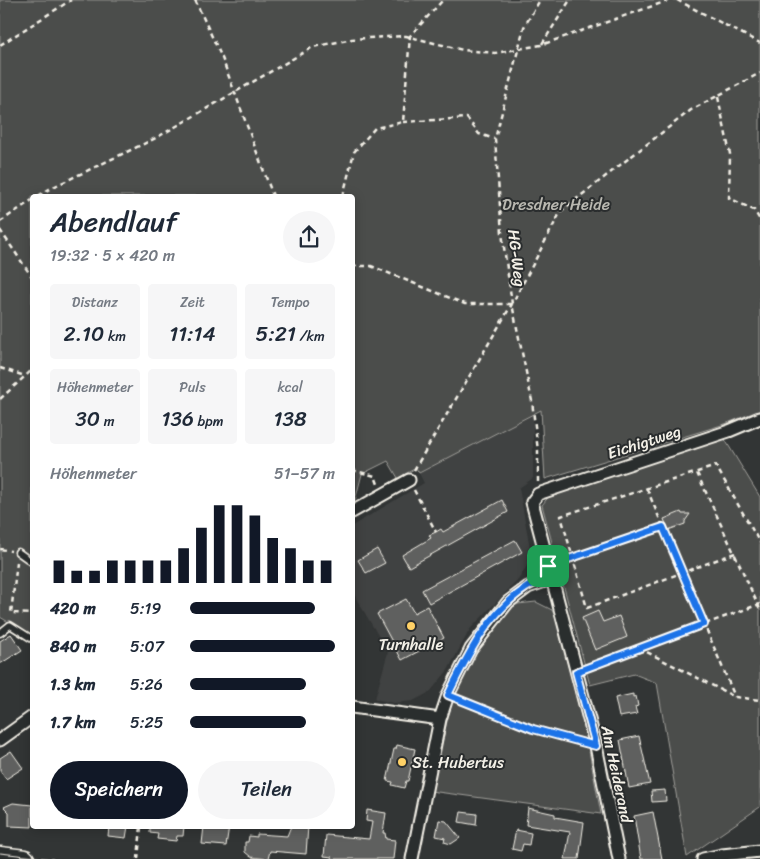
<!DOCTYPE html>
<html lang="de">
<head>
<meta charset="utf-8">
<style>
  :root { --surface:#fff; --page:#f6f6f7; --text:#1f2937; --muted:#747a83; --accent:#111827 }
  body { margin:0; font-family:Sriracha,sans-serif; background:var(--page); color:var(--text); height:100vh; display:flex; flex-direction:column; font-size:19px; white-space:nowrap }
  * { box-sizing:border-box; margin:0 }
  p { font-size:16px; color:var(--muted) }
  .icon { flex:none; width:28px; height:28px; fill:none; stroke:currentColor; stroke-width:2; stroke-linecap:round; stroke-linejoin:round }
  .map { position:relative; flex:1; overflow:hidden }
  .sheet { position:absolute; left:30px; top:194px; width:325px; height:635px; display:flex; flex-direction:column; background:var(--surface); border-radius:5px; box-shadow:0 2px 12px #0003 }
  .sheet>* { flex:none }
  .pin { position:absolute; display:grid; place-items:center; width:42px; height:42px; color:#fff; margin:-21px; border-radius:10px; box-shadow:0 2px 8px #0006 }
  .round { display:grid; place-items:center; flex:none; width:52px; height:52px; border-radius:26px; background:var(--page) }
  .headline { display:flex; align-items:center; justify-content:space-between; height:85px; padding:0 20px }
  h1 { font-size:28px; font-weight:600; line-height:38px }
  .metrics { display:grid; grid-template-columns:repeat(3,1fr); gap:8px; height:85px; padding:5px 20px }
  .metrics div { display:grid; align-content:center; border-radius:5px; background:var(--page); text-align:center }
  .metrics b { font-size:21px; font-weight:600 }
  .metrics small { font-size:14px; font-weight:400 }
  .metrics p { font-size:14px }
  .chart { height:140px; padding:10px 20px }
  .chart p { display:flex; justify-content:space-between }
  .chart svg { width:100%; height:90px; margin-top:5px; stroke:var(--accent); stroke-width:6 }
  .button { display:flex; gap:10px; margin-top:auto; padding:10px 20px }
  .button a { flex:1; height:58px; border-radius:30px; background:var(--accent); color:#fff; font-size:20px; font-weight:600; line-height:58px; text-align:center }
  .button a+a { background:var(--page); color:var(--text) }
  ul { padding:0 20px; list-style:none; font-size:16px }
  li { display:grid; grid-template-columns:80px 60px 1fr; align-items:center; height:38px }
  li i { height:12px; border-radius:6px; background:var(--accent) }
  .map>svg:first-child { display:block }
  .built { fill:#404242 }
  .green { fill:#4b4d4c; stroke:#a09f9a }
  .building { fill:#5f605f; stroke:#f4f1e8 }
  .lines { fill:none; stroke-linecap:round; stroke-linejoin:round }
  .lane-casing { stroke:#f4f1e8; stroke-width:9 }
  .street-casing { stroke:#f4f1e8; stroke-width:15 }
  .primary-casing { stroke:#f4f1e8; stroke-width:21 }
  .path { stroke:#f4f1e8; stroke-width:2.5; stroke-dasharray:5 4; stroke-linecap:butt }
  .lane { stroke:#2a2d2e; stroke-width:5.5 }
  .street { stroke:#2a2d2e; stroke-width:11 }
  .primary { stroke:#2a2d2e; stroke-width:18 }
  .tram { stroke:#f4f1e8; stroke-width:1 }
  .route-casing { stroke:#fff; stroke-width:10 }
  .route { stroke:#1a73e8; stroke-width:6 }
  .poi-dot { fill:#ffd166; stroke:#2a2d2e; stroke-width:2 }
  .labels { text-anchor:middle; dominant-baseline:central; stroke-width:4; stroke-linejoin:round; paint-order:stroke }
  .park-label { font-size:16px; fill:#b9b8b1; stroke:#2a2d2e }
  .street-label { font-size:16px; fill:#f4f1e8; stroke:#2a2d2e }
  .poi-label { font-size:16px; fill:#f4f1e8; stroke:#2a2d2e }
</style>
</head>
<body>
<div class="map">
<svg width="760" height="859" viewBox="0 0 760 859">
  <rect width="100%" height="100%" fill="#323535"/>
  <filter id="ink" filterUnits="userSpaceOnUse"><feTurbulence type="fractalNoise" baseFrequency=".02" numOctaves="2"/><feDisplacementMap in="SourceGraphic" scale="10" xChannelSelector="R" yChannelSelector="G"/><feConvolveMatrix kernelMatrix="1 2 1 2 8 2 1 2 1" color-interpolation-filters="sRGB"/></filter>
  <g filter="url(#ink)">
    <path class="built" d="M533,412V478L519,488L530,548L528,564L518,580L470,629L448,670L430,692L413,701L394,703L375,699L388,652L353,593L352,526L424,483L419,473Z"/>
    <path class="green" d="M0,0H760V410L725,424L545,479L541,410L419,473L416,468L398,478L388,461L362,474L353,508L352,196H32V636L0,617Z
      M724,438L760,497V807L687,857L657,683L634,674L590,685L542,505L550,495Z
      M536,602L552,610L556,619L586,735L601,814L430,791L453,697L476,652L511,608L518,604Z"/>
    <path class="building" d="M502,500L508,512L409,567L402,555L431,538L429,535L436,532L441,529L443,532Z
      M681,512L682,514H690L685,521V524L668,530L664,519Z
      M515,540L522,552L429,603L422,590Z
      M377,549L385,563L366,573L358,560Z
      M406,599L414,613L427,606L444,638L402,660L377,614Z
      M598,611L603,622L619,616L627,637L595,650L582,618Z
      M11,634L22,650L0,664V641Z
      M633,694V697L636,696L638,706L635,707L637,714L619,717L615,698Z
      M639,736L650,784L629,788L620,740Z
      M397,745L415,749L408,781H406L404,788L392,785L393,782L387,781L394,749H396Z
      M11,751L23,768L6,779L0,771V758Z
      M665,790L666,801L652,802L651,791Z
      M13,803L32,805V827L9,826V812L4,807Z
      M528,808L555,814V817L584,822L579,859H565L570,832L526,825Z
      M367,810L386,813L383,833H385L386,839L395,840L393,859H332V857L324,856L326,835L369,839L372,822L366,821Z
      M461,812L477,814L476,825L459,822Z
      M653,812L662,859H641L634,816Z
      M439,820L446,821L460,838L451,844L444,842L445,838L436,836Z
      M109,826H128L126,838L108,836Z
      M150,826H184L183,836H177L176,841L157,839L158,834L150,833Z
      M204,826H229L226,846L202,844Z
      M291,826H308L306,854L270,851L268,859L251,857L245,852V842H248L249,836L257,837V834L287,836Z
      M516,830L531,833L529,845L523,844L521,851L512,849Z"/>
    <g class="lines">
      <g class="lane-casing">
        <path id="lane" d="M18,552L32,562
          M0,633L10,625L32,639"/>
      </g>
      <g class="street-casing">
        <path id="street" d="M352,512L409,480
          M352,707L440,719
          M0,740L32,717
          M412,859L440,719L448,695L471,649L508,602L528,587L551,579
          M619,859L596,746L532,502L538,494L729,431L760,418
          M703,859L722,855L760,851"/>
      </g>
      <g class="primary-casing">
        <path id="primary" d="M0,856L25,859"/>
      </g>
      <path class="path" d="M195,0L222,58L273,196
        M677,0L760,43
        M542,44L570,0
        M0,45L71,0
        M718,97L730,154L729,198L754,210L760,220
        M403,122L467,118L479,134L495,139
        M38,196L51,188L156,138L313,47L352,39L406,36L463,50L495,53L541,45L670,0
        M343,196L354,152L375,128L403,122L410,36L443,0
        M0,222L32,200
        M0,230L32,277
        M352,266H371L465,304H511
        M0,368L25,376
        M0,399L32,370
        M352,470L375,476L378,484
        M414,470L512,304L561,211L691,110L760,73
        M697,473L760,609
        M538,482V451L532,401L512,304L502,233L495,139L524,27L540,0
        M647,489L735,697
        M414,490L436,532
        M0,549L11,551
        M735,553L587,608L561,516L716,466L760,543
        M17,562L11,613L32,614
        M559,562L664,526
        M639,648L735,697L760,700
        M587,667L760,604
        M458,699L533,729L583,743
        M138,859L141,826"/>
      <use href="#lane" class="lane"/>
      <use href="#street" class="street"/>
      <use href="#primary" class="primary"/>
      <path class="tram" d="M0,853L53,859"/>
    </g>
  </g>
  <g class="lines" filter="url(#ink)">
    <g class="route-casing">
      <path id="route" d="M663,527L704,624L576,672L596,746L533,729L448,695C467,656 488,613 526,588C533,583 543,581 551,578L548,566Z"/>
    </g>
    <use href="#route" class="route"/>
  </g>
  <g class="poi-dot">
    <circle cx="411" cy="626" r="5"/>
    <circle cx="402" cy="762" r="5"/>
  </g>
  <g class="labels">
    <g class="park-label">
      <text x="556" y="204">Dresdner Heide</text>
    </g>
    <g class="street-label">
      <text transform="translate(517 258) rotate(83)">HG-Weg</text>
      <text transform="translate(644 442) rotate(-18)">Eichigtweg</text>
      <text transform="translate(617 774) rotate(78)">Am Heiderand</text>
    </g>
    <g class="poi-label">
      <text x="411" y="644">Turnhalle</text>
      <text x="412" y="762" text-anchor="start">St. Hubertus</text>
    </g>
  </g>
</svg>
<div class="pin" style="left:548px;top:566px;background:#1e9e55"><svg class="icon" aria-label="arrive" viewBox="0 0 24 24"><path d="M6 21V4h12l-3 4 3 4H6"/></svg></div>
<section class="sheet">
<div class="headline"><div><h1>Abendlauf</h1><p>19:32 · 5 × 420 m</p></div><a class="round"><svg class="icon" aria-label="share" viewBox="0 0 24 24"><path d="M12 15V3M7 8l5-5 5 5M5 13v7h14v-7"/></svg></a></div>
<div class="metrics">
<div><p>Distanz</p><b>2.10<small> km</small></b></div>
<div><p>Zeit</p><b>11:14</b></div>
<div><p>Tempo</p><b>5:21<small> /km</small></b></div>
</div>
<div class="metrics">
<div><p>Höhenmeter</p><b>30<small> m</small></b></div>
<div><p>Puls</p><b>136<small> bpm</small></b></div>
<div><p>kcal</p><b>138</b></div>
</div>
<div class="chart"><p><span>Höhenmeter</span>51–57 m</p>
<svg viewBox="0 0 160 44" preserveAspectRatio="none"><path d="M5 44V33M15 44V38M25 44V38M35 44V33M45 44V33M55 44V33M65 44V33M75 44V27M85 44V17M95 44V6M105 44V6M115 44V11M125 44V22M135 44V27M145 44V33M155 44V33"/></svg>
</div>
<ul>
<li><b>420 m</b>5:19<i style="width:86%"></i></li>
<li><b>840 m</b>5:07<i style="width:100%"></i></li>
<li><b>1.3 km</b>5:26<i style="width:80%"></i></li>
<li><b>1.7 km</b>5:25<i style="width:80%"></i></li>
</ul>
<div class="button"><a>Speichern</a><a>Teilen</a></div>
</section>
</div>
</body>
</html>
